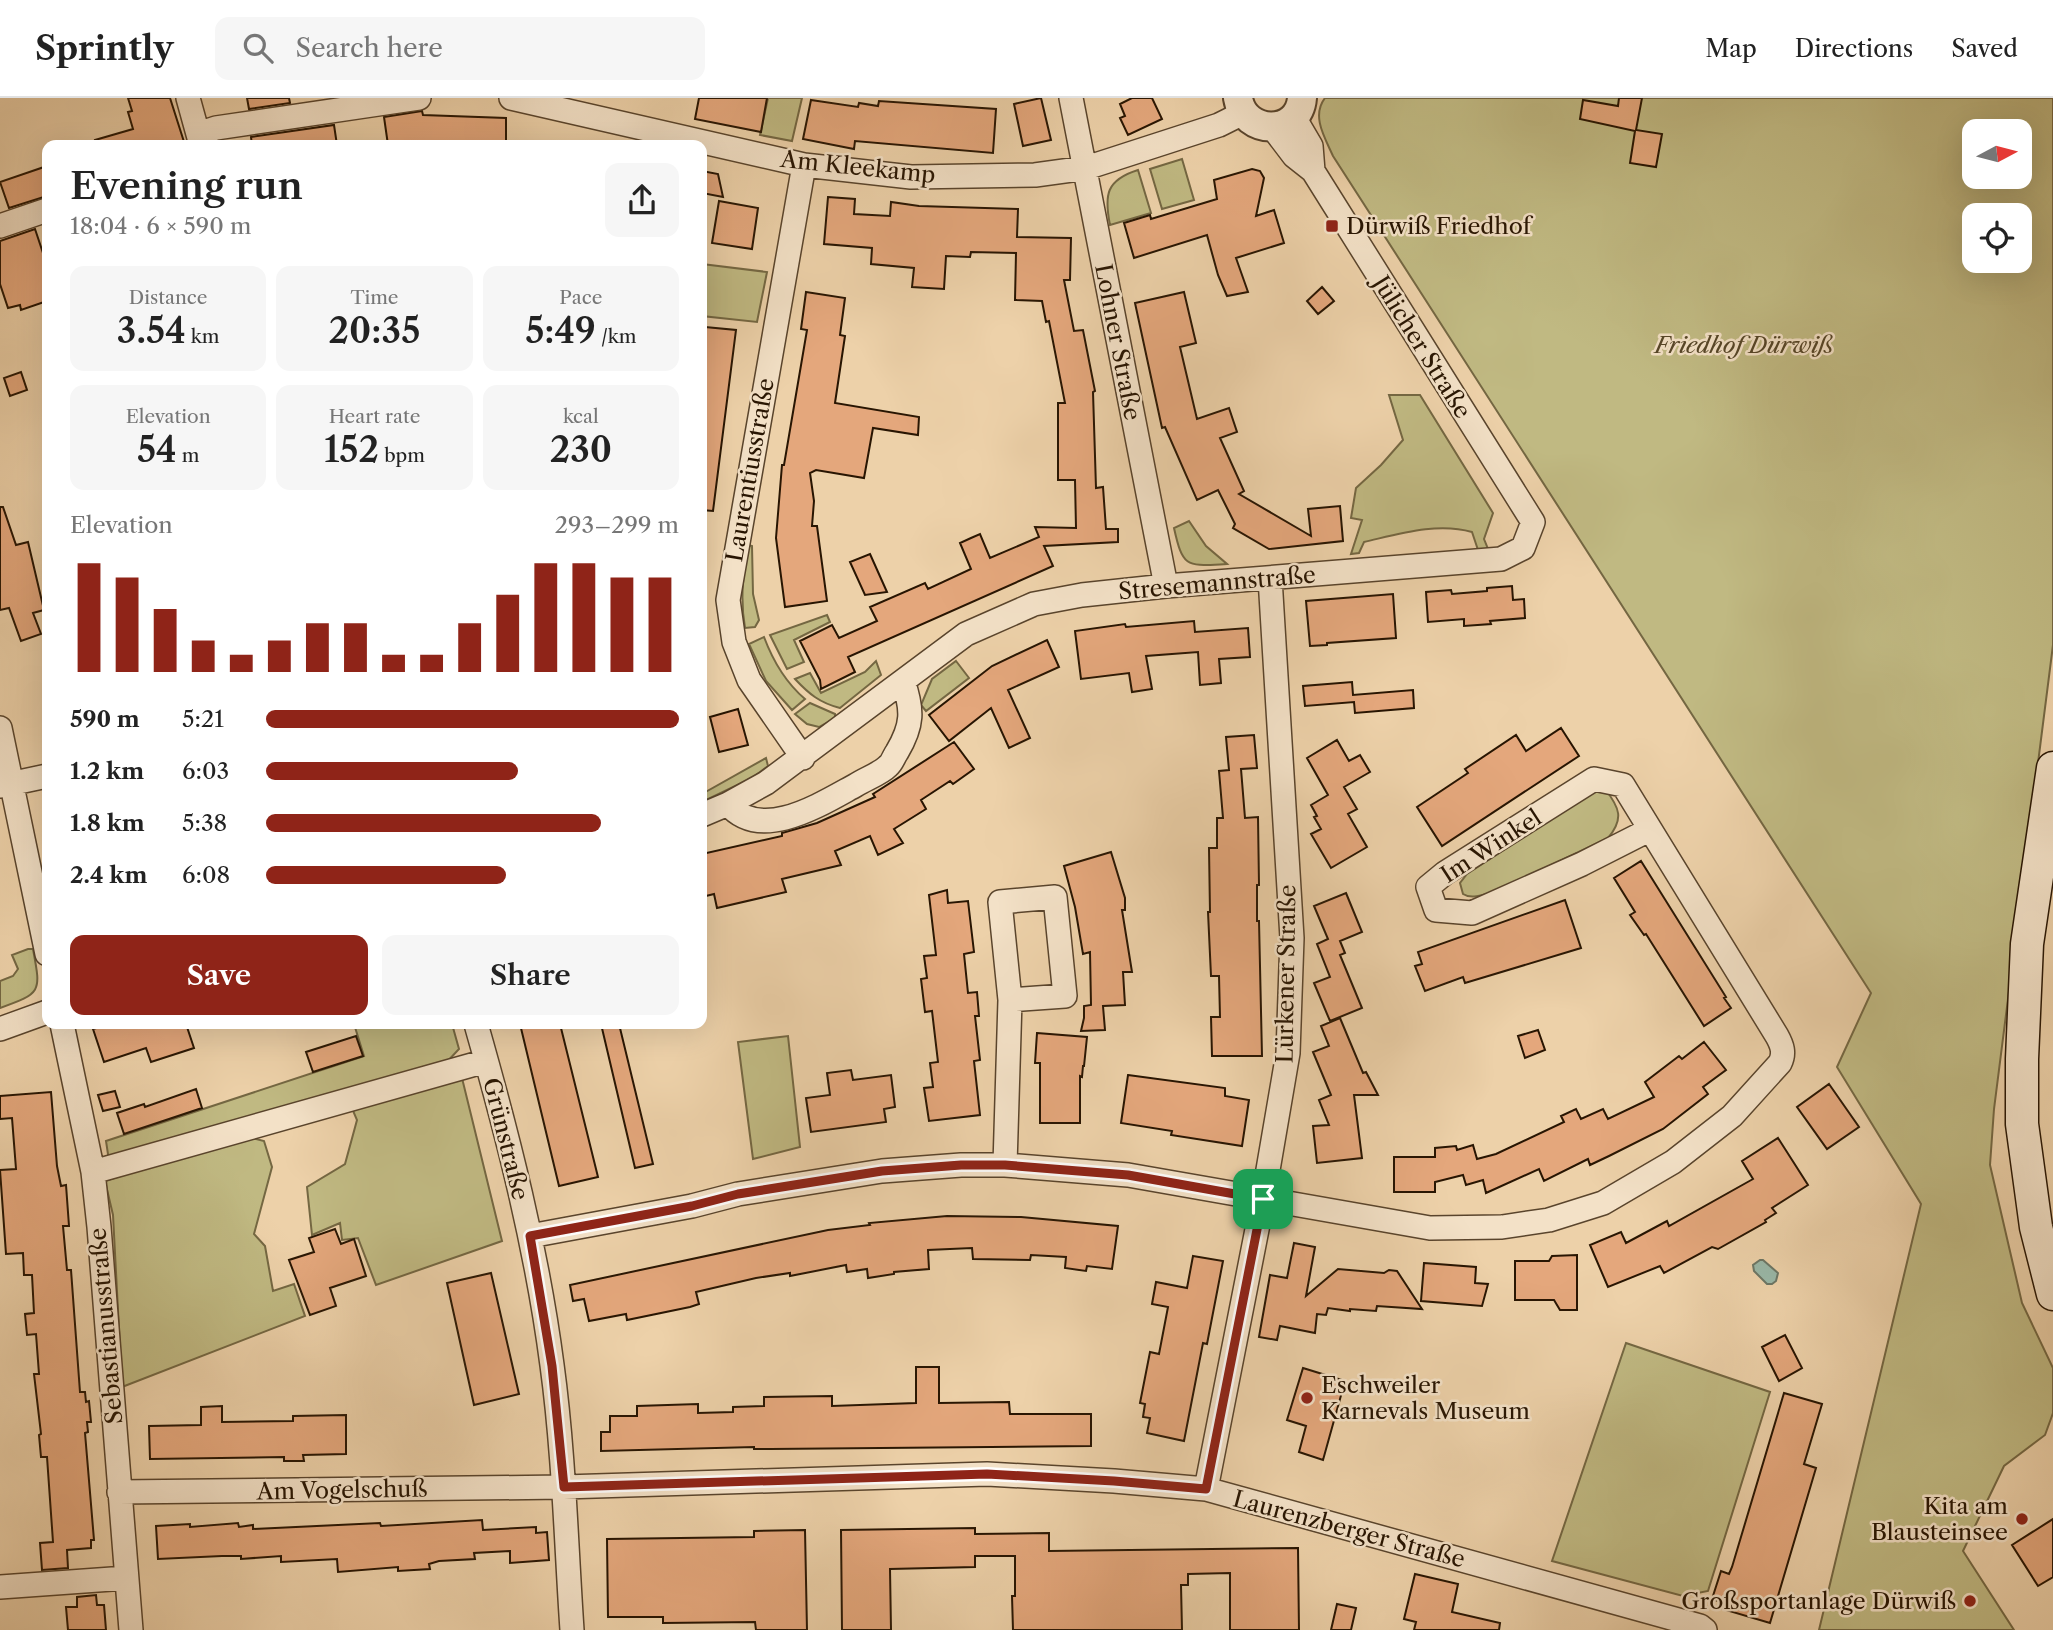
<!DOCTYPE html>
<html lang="en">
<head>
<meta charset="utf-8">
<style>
  :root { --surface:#fff; --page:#f6f6f6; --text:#222; --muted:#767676; --line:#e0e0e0; --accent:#8f2418 }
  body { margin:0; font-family:"Libre Caslon Text",serif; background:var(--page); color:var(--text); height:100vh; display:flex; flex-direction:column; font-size:26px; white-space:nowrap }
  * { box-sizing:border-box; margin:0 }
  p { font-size:23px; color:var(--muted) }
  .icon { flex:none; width:38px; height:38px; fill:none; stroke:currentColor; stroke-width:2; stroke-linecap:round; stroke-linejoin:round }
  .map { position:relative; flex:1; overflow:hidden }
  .sheet { position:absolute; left:42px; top:42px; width:665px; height:889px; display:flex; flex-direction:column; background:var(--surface); border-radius:14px; box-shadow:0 7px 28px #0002 }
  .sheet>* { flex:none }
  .needle { width:46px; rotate:83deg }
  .tools { position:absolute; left:1962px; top:21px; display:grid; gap:14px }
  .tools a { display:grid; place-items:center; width:70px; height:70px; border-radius:14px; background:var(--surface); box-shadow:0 7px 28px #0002; font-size:35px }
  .pin { position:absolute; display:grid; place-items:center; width:60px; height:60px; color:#fff; margin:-30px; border-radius:14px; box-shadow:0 4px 10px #0006 }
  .round { display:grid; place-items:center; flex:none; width:74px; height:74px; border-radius:14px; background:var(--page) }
  .headline { display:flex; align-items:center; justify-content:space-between; height:119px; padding:0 28px }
  h1 { font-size:38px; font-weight:600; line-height:52px }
  .stats { display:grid; grid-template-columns:repeat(3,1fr); gap:10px; height:119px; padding:7px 28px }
  .stats div { display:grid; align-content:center; border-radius:14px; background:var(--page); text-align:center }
  .stats b { font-size:35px; font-weight:600 }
  .stats small { font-size:19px; font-weight:400 }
  .stats p { font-size:19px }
  .chart { height:196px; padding:14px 28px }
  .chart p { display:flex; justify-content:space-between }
  .chart svg { width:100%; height:126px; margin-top:7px; stroke:var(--accent); stroke-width:6 }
  .action { display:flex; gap:14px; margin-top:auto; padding:14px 28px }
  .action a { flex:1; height:80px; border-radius:14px; background:var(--accent); color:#fff; font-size:28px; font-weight:600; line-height:80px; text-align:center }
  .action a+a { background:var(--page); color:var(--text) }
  ul { padding:0 28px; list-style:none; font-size:23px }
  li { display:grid; grid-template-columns:112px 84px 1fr; align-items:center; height:52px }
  li i { height:18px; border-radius:9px; background:var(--accent) }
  header { display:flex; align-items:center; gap:42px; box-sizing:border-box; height:98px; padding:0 35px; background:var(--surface); border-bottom:2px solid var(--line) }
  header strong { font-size:33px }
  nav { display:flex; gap:38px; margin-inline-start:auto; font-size:24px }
  .search { width:490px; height:63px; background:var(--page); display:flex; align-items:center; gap:18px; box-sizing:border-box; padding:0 24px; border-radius:14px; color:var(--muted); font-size:26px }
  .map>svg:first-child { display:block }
  .green { fill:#c0b982; stroke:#746742; stroke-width:2; fill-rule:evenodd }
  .water { fill:#99b7a7; stroke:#6c7665; stroke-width:2 }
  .building { fill:#e4a77c; stroke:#281502; stroke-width:2 }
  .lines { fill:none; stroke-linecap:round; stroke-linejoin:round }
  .minor-casing { stroke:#59442c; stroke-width:26 }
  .tertiary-casing { stroke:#59442c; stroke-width:32 }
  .secondary-casing { stroke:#281502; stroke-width:35 }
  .minor { stroke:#f3e1c7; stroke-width:23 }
  .tertiary { stroke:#f3e1c7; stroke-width:28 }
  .secondary { stroke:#f3e1c7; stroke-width:32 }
  .route-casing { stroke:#fff; stroke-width:14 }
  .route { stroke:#8f2418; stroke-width:9 }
  .poi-dot { fill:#8f2418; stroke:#f3e1c7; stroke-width:2.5 }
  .labels { text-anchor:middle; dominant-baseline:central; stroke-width:5; stroke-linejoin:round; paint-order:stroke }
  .street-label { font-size:23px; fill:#281502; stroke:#f3e1c7 }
  .poi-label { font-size:23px; fill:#281502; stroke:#f3e1c7; text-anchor:start }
  .park-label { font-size:23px; font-style:italic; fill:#564628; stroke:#f3e1c7 }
</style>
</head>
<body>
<header>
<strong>Sprintly</strong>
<div class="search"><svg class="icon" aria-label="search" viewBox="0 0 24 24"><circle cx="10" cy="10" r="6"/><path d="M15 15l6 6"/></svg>Search here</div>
<nav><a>Map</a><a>Directions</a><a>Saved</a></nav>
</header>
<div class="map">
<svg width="2053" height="1532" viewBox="0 0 2053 1532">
  <rect width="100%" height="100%" fill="#edd1a9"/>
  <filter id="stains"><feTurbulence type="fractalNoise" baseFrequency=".00286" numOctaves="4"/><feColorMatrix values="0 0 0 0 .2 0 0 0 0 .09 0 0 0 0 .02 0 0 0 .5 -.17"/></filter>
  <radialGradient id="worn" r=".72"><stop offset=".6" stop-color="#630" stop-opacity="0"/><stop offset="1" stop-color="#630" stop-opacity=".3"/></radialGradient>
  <path class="green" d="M768,0H802L792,43L760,37Z
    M1325,0H2053V547L1994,1011L1990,1067L2022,1205L2053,1270V1315L2045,1337L2004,1368L1963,1453L2014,1532H1819L1921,1106L1837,969L1871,895L1333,58C1325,40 1311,18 1325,0ZM1974,33H2020V79H1974ZM1974,117H2020V163H1974Z
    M1182,61L1194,102L1162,111L1150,71Z
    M1138,72L1151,115L1110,127C1104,97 1106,82 1138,72Z
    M702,166L767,174L757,224L702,218Z
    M1389,297H1420L1493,415L1484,441L1488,451L1478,452L1472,434C1437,424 1399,436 1364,444L1359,455L1351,456L1362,422L1351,420L1356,390L1381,367L1403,342Z
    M1189,423L1206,448L1227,466C1187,468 1183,471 1174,430Z
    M748,447L752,448L753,496L759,522L755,529L745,530C740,501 743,476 748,447Z
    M827,517L830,524L794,542L804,564L787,571L770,537Z
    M764,539C773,563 785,584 805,601L792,612L766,583L749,546Z
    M876,563L881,577L840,610C820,605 809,596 795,581L810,575L821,595L865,574Z
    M956,563L969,580L926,613L921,607L932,581Z
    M810,605L835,616V620L819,629L807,626L795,616Z
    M766,660L768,668L752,680L702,704V696Z
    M1596,691H1605C1620,710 1624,721 1608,740L1495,794C1484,796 1472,802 1463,796L1460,785L1467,776Z
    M28,851H33C41,894 42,895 0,910V883L13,878L18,871L12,857Z
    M354,926H452L459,951L445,966L109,1063L106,1043L364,958Z
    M788,938L800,1049L753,1061L738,944Z
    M461,976L502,1143L376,1187L358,1140L342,1142L340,1125L312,1137L307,1089L345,1066L357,1022L351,1008Z
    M244,1038L264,1043L272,1069L254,1136L265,1148L273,1193L294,1186L305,1218L122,1289L113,1117L105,1083Z
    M1626,1245L1770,1294L1708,1493L1683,1498L1552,1463Z"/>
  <path class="water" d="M1760,1162H1763L1778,1175L1776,1183L1772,1186H1767L1754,1173L1753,1167Z"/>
  <path class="building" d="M128,0H170L185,47H96L95,42L133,31L128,14L132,13Z
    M247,0H289L290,5L249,11Z
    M699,0H767L761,34L695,21Z
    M1041,0L1051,42L1023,48L1014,6Z
    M1132,0H1152L1162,21L1128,37L1120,20L1125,18L1120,6Z
    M1619,0H1642L1636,32L1662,36L1656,69L1630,65L1635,33L1580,21L1583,2L1618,8Z
    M811,2L858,9L859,5L878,8L879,3L996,11L993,55L855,43L854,51L803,41Z
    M422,13L423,17L506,20V47H388L384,19Z
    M334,27L337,47H252L251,39Z
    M47,68V98L9,110L0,84Z
    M1252,71L1260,73L1264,80L1256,118L1274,112L1284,145L1236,160L1248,194L1227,198L1218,177L1207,137L1134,160L1124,125L1150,117L1151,121L1217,101L1214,82Z
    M702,73L718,76L723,99L702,95Z
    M828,99L855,101L854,116L890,118L891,104L919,108L1018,111L1017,139L1071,140L1070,182H1064L1074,233L1083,232L1095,293L1093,294L1096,390L1103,389L1106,431H1118V444L1044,448L1053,468L848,559L855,574L821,591L820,582L800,543L832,527L839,540L877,523L870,509L925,485L928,491L971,471L960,445L971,440L980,436L990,460L1039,439L1035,429L1076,430L1075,382H1058V305H1065L1049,223L1046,224L1042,203L1015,202L1016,155L971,154L970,159L946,158L944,191L912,189L914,170L871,166L872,150L824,146Z
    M719,103L758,110L752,151L712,145Z
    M35,131L47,167V203L21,212L20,207L8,210L0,186V143Z
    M1322,189L1334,203L1318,216L1307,203Z
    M806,194L845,200L840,237L845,238L835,305L919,319L918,337L873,330L864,380L816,372L810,375L814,403L812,428H817L827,503L785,509L776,440L782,367H784L807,232L801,231Z
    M1184,194L1196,245L1180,249L1197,321L1229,310L1237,334L1220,340L1244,393L1239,396L1311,438L1308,411L1340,408L1343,443L1269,451L1233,430L1235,426L1218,392L1197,402L1165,329L1162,330L1135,205Z
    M705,229L736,232L713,413L702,412V240H704Z
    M21,274L27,292L10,298L4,280Z
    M0,409H3L16,447L28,444L44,512L33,515L41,536L21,543L9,510L0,512Z
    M870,456L887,494L865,497L850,464Z
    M1512,488L1513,502L1524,501L1525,520L1490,523L1491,526L1464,528V521L1428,524L1426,494L1451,492L1452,496L1487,493V490Z
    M1393,496L1396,540L1327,545V547L1310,548L1306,503Z
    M1194,523L1195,534L1248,530L1250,559L1219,561L1221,585L1200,587L1198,554L1146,558L1152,591L1132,594L1129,575L1081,581L1075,533L1125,526L1126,529Z
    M1047,542L1059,569L1008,592L1030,640L1009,650L991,610L949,643L929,617L992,568Z
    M1352,584L1353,597L1413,592L1414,610L1355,615L1354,604L1305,608L1303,588Z
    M738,611L748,647L719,654L710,619Z
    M1561,630L1579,658L1442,748L1417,709L1468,675L1465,671L1516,637L1526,653Z
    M1254,637L1257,670L1241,671L1245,720L1258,719L1259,787H1257V823H1259L1262,958H1212L1211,919H1220L1219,878H1211L1208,814H1210L1209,750H1217V720H1223L1219,673L1229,672L1226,639Z
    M1337,642L1349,663L1360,657L1370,674L1344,689L1357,711L1348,716L1367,749L1331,770L1311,736L1321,731L1314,719L1317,718L1311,707L1328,697L1307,660Z
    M954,644L974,671L953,686L950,683L921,702L926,711L894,731L903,745L878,757L870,738L835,753L841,767L782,781L786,794L717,810L714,796L702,799V756L782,738V735L817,725L875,699L873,696Z
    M1111,754L1125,800V812H1122L1132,874H1123L1125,907L1103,908L1105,932L1081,933L1084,920V908L1091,907L1090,854L1083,856L1075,809L1064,768Z
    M1641,763L1726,899L1724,900L1731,910L1704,928L1646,836L1644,837L1630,817L1635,814L1614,780Z
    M947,792L948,805L968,803L974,854L964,856L968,895L977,894L979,918H975L980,962L974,963L980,1017L929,1023L924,990L933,989L930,965L938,964L932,913L925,914L921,881L927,880L924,858L936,857L929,797Z
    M1346,795L1362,834L1340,843L1345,855L1340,857L1362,910L1330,923L1314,885L1330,879L1317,846L1328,841L1314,808Z
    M1565,802L1581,850L1465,885L1463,879L1425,893L1415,868L1422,866L1418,854Z
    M1340,920L1363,975L1366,974L1378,997H1354L1362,1060L1317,1065L1313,1028L1329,1027L1319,1002L1331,997L1313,954L1329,948L1321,928Z
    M110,926H186L194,950L151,964L146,950L104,964L93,931Z
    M520,926H560L598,1079L559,1088Z
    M601,926H619L653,1066L635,1070Z
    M1538,932L1545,952L1525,960L1518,938Z
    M1037,935L1087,939L1084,968H1083L1082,979L1080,978V1025H1040V965H1035Z
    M356,938L363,958L313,974L306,954Z
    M1704,944L1726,972L1703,989L1708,996L1663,1031L1609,1058L1590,1067L1588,1061L1544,1083L1539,1071L1486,1095L1483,1082L1466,1087L1463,1077L1435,1084V1094H1394V1059H1435V1050L1456,1048L1457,1052L1473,1047L1477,1061L1496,1056L1564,1024L1561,1018L1576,1011L1581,1021L1603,1011L1608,1021L1654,999L1645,984L1679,958L1682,961Z
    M851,972L853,982L891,977L895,1009L884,1011L886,1024L811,1034L806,1000L830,997L827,975Z
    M1128,977L1225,990V998L1249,1002L1242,1048L1171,1037L1172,1033L1121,1025Z
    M1829,986L1859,1029L1827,1051L1797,1009Z
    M196,991L202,1010L124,1036L117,1015L144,1006L145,1009Z
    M115,993L120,1009L103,1013L98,997Z
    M51,994L57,1068L61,1088L66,1087L69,1128H63L67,1172H71L80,1294H85L86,1304L89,1303L91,1324H87L88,1334L85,1335L94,1442H91V1450L67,1452L68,1470L42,1472L40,1445L53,1444L47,1359H41L39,1337L41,1336L34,1276H39L36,1236L27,1237L25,1216L34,1215L32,1177H24L23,1155L6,1156L0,1072L16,1071L12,1020L0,1021V998Z
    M1778,1040L1808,1087L1772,1110L1776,1115L1765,1122L1766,1124L1718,1151L1712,1149L1664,1175L1660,1168L1608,1189L1590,1147L1621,1134L1626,1145L1667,1123L1669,1128L1753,1081L1742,1063Z
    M947,1118L1021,1119L1118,1128L1112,1171L1087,1168L1086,1173L1065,1170L1066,1159L1031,1157L1030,1162L973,1161L972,1150L928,1152L929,1171L894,1174V1176L868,1180L867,1171L847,1174L846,1167L790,1178V1175L756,1180L696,1194L699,1206L690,1209L627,1222L626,1216L589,1223L584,1201L573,1203L570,1187L828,1132L870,1127L869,1125Z
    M335,1131L341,1146L354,1141L366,1178L330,1190L336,1208L310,1217L289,1162L314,1154L309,1140Z
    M1294,1145L1315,1149L1306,1198L1338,1171L1384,1175L1389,1172L1397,1173L1422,1211L1377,1208L1376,1213L1350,1211V1213L1328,1210L1326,1217L1317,1216L1315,1235L1280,1228L1277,1242L1259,1239L1270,1177L1287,1180Z
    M1577,1157V1212H1560L1554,1202H1515V1163H1549L1552,1158Z
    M1193,1158L1223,1163L1207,1246L1203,1245L1184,1343L1147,1335L1150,1320L1143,1319L1145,1306L1140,1305L1150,1254L1159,1256L1168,1209L1152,1206L1156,1184L1187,1190Z
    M1424,1165L1476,1169L1475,1185L1488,1186L1482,1208L1421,1203Z
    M491,1175L519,1296L474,1307L447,1185Z
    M1785,1237L1802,1270L1779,1283L1762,1249Z
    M916,1269H939V1305L1009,1304L1010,1316H1091V1348L771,1351H754V1349L601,1353V1334H610V1318H637V1308L698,1306V1315L733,1314V1309L764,1308V1299L832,1298V1308L916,1305Z
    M1303,1270L1345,1283L1323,1362L1299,1354L1306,1328L1287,1322Z
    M1784,1295L1822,1306L1804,1366L1816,1370L1770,1525L1719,1510L1722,1504L1712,1501L1721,1473L1729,1476L1732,1469Z
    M222,1308V1324L293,1323V1318L346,1317V1356L303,1357L304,1363H284V1359L150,1361L149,1328L201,1327V1309Z
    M2053,1421V1479L2038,1488L2012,1447Z
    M482,1422L483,1432L536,1429V1435L547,1434L549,1462L510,1465V1453L474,1455L475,1461L439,1463L429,1466L430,1471L398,1473V1469L338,1474L337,1461L281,1464V1458L241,1461V1458H222L158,1461L156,1428L190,1426V1429L238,1425L239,1429L253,1427V1431L380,1425L381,1428Z
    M975,1430V1436L1049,1435V1453L1298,1450L1299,1532H1230V1475L1188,1476V1487H1181L1182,1532H1013L1012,1498H1015V1458H975V1469L890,1471L891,1532H842L841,1432Z
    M805,1432L807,1532H756L755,1524L663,1525V1519H608L607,1441L754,1439V1433Z
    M1415,1476L1458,1486L1452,1514L1500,1525L1499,1532H1414L1416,1524L1404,1521Z
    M96,1497L97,1507H104L106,1532H68L66,1509H77V1499Z
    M1337,1506L1356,1510L1351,1532H1331Z"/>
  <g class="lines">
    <g class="minor-casing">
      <path id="minor" d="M188,0L201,47
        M511,0L804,67L911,79L1035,77L1086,70L1219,27L1243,15
        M1071,0L1166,488
        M1294,19L1311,48L1313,73
        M198,36L216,30L419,0
        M0,128L47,112
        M0,630L47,856
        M803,660L749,582L734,544L728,502L804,67
        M0,688L47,678
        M728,706C761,745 821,706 856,687C865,681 880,676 888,668C892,665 894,658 897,654C913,627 913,612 903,583
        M702,717L728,706L766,685L966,536L1034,506L1082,497L1166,488L1501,461L1523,450L1533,424L1313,73L1294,58L1272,29
        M1055,799L1065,898L1010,902L1000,804Z
        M62,926L93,1074L99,1129L131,1532
        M476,926C508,1038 537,1152 552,1267C564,1355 566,1444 572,1532
        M0,931L47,914
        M1005,1067L1010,902
        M93,1074L486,963
        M530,1138L692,1108L738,1096L882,1073L961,1067H1005L1128,1077L1430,1130L1502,1129L1549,1122L1603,1105L1673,1064L1732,1018L1780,965C1785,955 1782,947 1777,938L1623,687L1594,681L1445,775L1428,789L1436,812L1472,815L1582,766L1649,732
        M1206,1391L1263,1101L1288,955L1292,840L1270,480
        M119,1394L564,1389L987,1376L1114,1383L1206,1391L1700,1528L1705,1532
        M0,1489L126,1480"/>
    </g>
    <g class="tertiary-casing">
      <path id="tertiary" d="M1238,0C1244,38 1299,38 1302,0"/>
    </g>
    <g class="secondary-casing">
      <path id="secondary" d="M2053,670L2027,846L2022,961V1026L2036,1129L2053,1196"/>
    </g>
    <use href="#minor" class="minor"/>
    <use href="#tertiary" class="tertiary"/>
    <use href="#secondary" class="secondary"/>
  </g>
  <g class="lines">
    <g class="route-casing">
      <path id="route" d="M961,1067H1005L1128,1077L1263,1101L1206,1391L1114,1383L987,1376L564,1389L552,1268L530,1138L692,1108L738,1096L882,1073Z"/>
    </g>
    <use href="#route" class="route"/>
  </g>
  <g class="poi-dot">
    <rect x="1325" y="121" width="14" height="14" rx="3.5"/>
    <circle cx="1307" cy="1300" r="7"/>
    <circle cx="2022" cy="1421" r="7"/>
    <circle cx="1970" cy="1503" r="7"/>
  </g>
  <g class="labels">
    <g class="street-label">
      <text transform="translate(858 69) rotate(6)">Am Kleekamp</text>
      <text transform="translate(1118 244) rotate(79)">Lohner Straße</text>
      <text transform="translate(1422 249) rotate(58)">Jülicher Straße</text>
      <text transform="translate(750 372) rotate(-80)">Laurentiusstraße</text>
      <text transform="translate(1217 485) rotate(-5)">Stresemannstraße</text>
      <text transform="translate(1491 748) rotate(-33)">Im Winkel</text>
      <text transform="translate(1286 876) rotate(-89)">Lürkener Straße</text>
      <text transform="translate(506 1041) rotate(76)">Grünstraße</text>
      <text transform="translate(106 1228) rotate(-95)">Sebastianusstraße</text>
      <text transform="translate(342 1392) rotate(-1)">Am Vogelschuß</text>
      <text transform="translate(1349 1431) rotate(15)">Laurenzberger Straße</text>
    </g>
    <g class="poi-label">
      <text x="1346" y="128">Dürwiß Friedhof</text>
      <text x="1321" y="1287">Eschweiler<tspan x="1321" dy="26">Karnevals Museum</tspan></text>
      <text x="2008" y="1408" text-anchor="end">Kita am<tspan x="2008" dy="26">Blausteinsee</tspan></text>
      <text x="1956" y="1503" text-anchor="end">Großsportanlage Dürwiß</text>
    </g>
    <g class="park-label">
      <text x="1744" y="247">Friedhof Dürwiß</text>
    </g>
  </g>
  <rect width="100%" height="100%" filter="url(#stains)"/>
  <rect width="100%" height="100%" fill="url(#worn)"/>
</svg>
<div class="tools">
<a><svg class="needle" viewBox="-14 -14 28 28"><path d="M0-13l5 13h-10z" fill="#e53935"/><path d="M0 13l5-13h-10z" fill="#767676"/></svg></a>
<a><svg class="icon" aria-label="locate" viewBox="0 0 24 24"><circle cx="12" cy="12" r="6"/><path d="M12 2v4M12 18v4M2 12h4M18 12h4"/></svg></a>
</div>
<div class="pin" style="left:1263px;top:1101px;background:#1e9e55"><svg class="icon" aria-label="arrive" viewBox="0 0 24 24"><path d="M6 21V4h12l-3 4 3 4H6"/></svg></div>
<section class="sheet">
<div class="headline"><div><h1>Evening run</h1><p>18:04 · 6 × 590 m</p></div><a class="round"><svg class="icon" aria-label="share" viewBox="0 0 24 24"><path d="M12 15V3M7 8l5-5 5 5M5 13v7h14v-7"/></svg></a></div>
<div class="stats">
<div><p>Distance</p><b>3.54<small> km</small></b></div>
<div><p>Time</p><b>20:35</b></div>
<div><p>Pace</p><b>5:49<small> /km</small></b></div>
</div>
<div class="stats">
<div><p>Elevation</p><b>54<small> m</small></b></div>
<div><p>Heart rate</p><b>152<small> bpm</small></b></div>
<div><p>kcal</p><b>230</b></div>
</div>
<div class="chart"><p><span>Elevation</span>293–299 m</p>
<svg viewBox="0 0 160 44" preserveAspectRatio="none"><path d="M5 44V6M15 44V11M25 44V22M35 44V33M45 44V38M55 44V33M65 44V27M75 44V27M85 44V38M95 44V38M105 44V27M115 44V17M125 44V6M135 44V6M145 44V11M155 44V11"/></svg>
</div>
<ul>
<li><b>590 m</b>5:21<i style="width:100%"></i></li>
<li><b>1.2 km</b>6:03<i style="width:61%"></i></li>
<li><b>1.8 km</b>5:38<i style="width:81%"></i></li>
<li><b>2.4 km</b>6:08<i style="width:58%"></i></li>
</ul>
<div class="action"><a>Save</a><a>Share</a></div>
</section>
</div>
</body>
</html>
